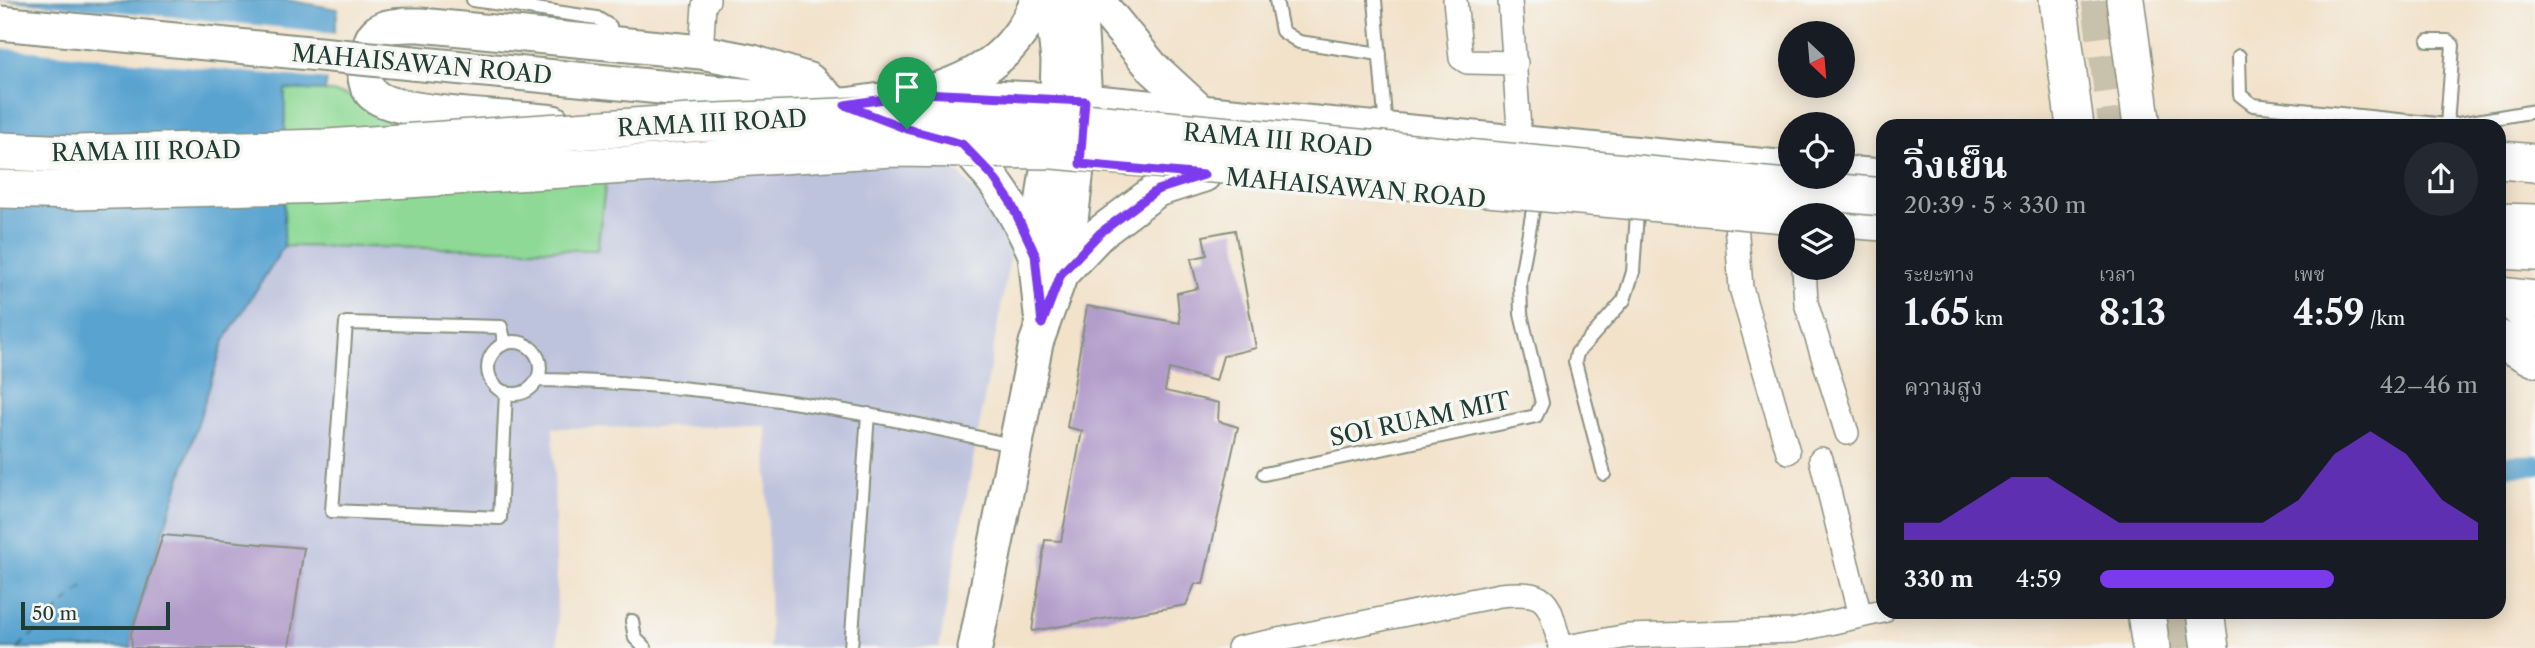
<!DOCTYPE html>
<html lang="th">
<head>
<meta charset="utf-8">
<style>
  :root { --surface:#171b24; --page:#242831; --text:#f1f3f6; --muted:#9ea1a6; --accent:#7c3aed }
  body { margin:0; font-family:"Libre Caslon Text","Noto Serif Thai",serif; background:var(--page); color:var(--text); height:100vh; display:flex; flex-direction:column; font-size:26px; white-space:nowrap }
  * { box-sizing:border-box; margin:0 }
  p { font-size:23px; color:var(--muted) }
  .icon { flex:none; width:38px; height:38px; fill:none; stroke:currentColor; stroke-width:2; stroke-linecap:round; stroke-linejoin:round }
  .map { position:relative; flex:1; overflow:hidden }
  .details { position:absolute; left:1876px; top:119px; width:630px; height:500px; display:flex; flex-direction:column; background:var(--surface); border-radius:21px; box-shadow:0 4px 18px #0003 }
  .details>* { flex:none }
  .needle { width:46px; rotate:154deg }
  .controls { position:absolute; left:1778px; top:21px; display:grid; gap:14px }
  .controls a { display:grid; place-items:center; width:77px; height:77px; border-radius:50%; background:var(--surface); box-shadow:0 4px 18px #0003; font-size:35px }
  .scale { position:absolute; left:21px; bottom:18px; width:149px; box-sizing:border-box; padding-left:7px; border:4px solid #1f3d34; border-top:0; font-size:19px; line-height:24px; white-space:nowrap; color:#1f3d34; -webkit-text-stroke:5px #f6f6f2; paint-order:stroke }
  .pin { position:absolute; display:grid; place-items:center; width:60px; height:60px; color:#fff; margin:-72px -30px; border-radius:50% 50% 50% 0; rotate:-45deg; box-shadow:0 0 7px #0007 }
  .pin .icon { rotate:45deg }
  .round { display:grid; place-items:center; flex:none; width:74px; height:74px; border-radius:37px; background:var(--page) }
  .headline { display:flex; align-items:center; justify-content:space-between; height:119px; padding:0 28px }
  h1 { font-size:38px; font-weight:700; line-height:52px }
  .metrics { display:grid; grid-template-columns:repeat(3,1fr); gap:10px; height:119px; padding:7px 28px }
  .metrics div { display:grid; align-content:center }
  .metrics b { font-size:35px; font-weight:700 }
  .metrics small { font-size:19px; font-weight:400 }
  .metrics p { font-size:19px }
  .chart { height:196px; padding:14px 28px }
  .chart p { display:flex; justify-content:space-between }
  .chart svg { width:100%; height:126px; margin-top:7px; fill:var(--accent); opacity:.7 }
  ul { padding:0 28px; list-style:none; font-size:23px }
  li { display:grid; grid-template-columns:112px 84px 1fr; align-items:center; height:52px }
  li i { height:18px; border-radius:9px; background:var(--accent) }
  .map>svg:first-child { display:block }
  .industrial { fill:#bec3dd }
  .green { fill:#8ed995; stroke:#568b64; stroke-width:2 }
  .water { fill:#59a3d0; stroke:#3c7082; stroke-width:2 }
  .pier { fill:#f2e2ca }
  .lines { fill:none; stroke-linecap:round; stroke-linejoin:round }
  .canal { stroke:#59a3d0; stroke-width:21 }
  .ferry { stroke:#305c63; stroke-width:2; stroke-dasharray:9 7; stroke-linecap:butt }
  .building { fill:#b29cca }
  .primary-tunnel { stroke:#c8c1ac; stroke-width:37; stroke-dasharray:37 18; stroke-linecap:butt }
  .lane-casing { stroke:#88907f; stroke-width:16 }
  .street-casing { stroke:#88907f; stroke-width:26 }
  .secondary-casing { stroke:#88907f; stroke-width:37 }
  .primary-casing { stroke:#88907f; stroke-width:40 }
  .lane { stroke:#fff; stroke-width:12 }
  .street { stroke:#fff; stroke-width:23 }
  .secondary { stroke:#fff; stroke-width:33 }
  .primary { stroke:#fff; stroke-width:37 }
  .secondary-bridge-casing { stroke:#88907f; stroke-width:37; stroke-linecap:butt }
  .primary-bridge-casing { stroke:#88907f; stroke-width:40; stroke-linecap:butt }
  .secondary-bridge { stroke:#fff; stroke-width:33 }
  .primary-bridge { stroke:#fff; stroke-width:37 }
  .route-casing { stroke:#fff; stroke-width:14 }
  .route { stroke:#7c3aed; stroke-width:9 }
  .labels { text-anchor:middle; dominant-baseline:central; stroke-width:7; stroke-linejoin:round; paint-order:stroke }
  .street-label { font-size:24px; fill:#1f3d34; stroke:#f6f6f2 }
</style>
</head>
<body>
<div class="map">
<svg width="2535" height="648" viewBox="0 0 2535 648">
  <rect width="100%" height="100%" fill="#f6f6f2"/>
  <filter id="ink" filterUnits="userSpaceOnUse"><feTurbulence type="fractalNoise" baseFrequency=".0143" numOctaves="2"/><feDisplacementMap in="SourceGraphic" scale="14" xChannelSelector="R" yChannelSelector="G"/><feConvolveMatrix kernelMatrix="1 2 1 2 8 2 1 2 1" color-interpolation-filters="sRGB"/></filter>
  <filter id="wash" filterUnits="userSpaceOnUse"><feTurbulence type="fractalNoise" baseFrequency=".00686" numOctaves="4" result="noise"/><feDisplacementMap in="SourceGraphic" scale="28" xChannelSelector="R" yChannelSelector="G"/><feGaussianBlur stdDeviation="1.57" result="paint"/><feColorMatrix in="noise" values="0 0 0 0 0 0 0 0 0 0 0 0 0 0 0 0 0 1.4 0 .05"/><feComposite in="paint" operator="in"/></filter>
  <g filter="url(#wash)">
    <rect width="100%" height="100%" fill="#f2e2ca"/>
    <path class="industrial" d="M899,152L960,174L998,219L1009,237V263L939,647L770,648L766,426L553,428L558,648H132L131,634L224,340L284,246L596,250L607,169Z"/>
    <path class="green" d="M285,89L325,91L611,140L597,250L284,246Z"/>
    <path class="water" d="M0,0H286L338,9L325,91L285,89L284,246L224,341L131,634L132,648H0Z"/>
    <path class="pier" d="M0,0L337,33L330,80L0,48Z"/>
    <g class="lines">
      <path class="canal" d="M2499,466L2535,465"/>
      <path class="ferry" d="M18,648L87,583"/>
    </g>
    <g id="blocks">
      <path class="building" d="M1235,230L1256,348L1223,356L1216,381L1169,369L1165,391L1219,403L1218,421L1238,427L1203,584H1195L1186,605L1032,631L1045,540L1061,541L1082,431L1067,427L1087,306L1180,323L1177,293L1198,288L1191,259L1207,255L1203,236Z
        M163,535L304,548L289,648H132L131,634Z"/>
    </g>
  </g>
  <g filter="url(#ink)">
    <use href="#blocks" fill-opacity="0" stroke="#88907f" stroke-width="2"/>
    <g class="lines">
      <path class="primary-tunnel" d="M2100,0L2117,126
        M2182,612L2187,648"/>
      <g class="lane-casing">
        <path id="lane" d="M473,0L597,18L610,26L612,43
          M1276,0L1282,31L1299,42L1380,54
          M1375,0L1386,129
          M2239,56L2240,95L2253,105L2447,125L2453,45L2448,41H2428
          M2447,126L2535,111
          M488 368a26 26 0 1 1 52 0a26 26 0 1 1-52 0Z
          M505,343L501,327L346,323L332,511L500,518L506,392
          M537,380C699,382 857,409 1015,446
          M1264,474L1536,416L1542,403L1521,314L1520,282L1534,204
          M1604,474L1575,362L1577,353L1624,300L1633,272L1637,213
          M632,621L635,638L645,648
          M851,648L868,414"/>
      </g>
      <g class="street-casing">
        <path id="street" d="M1455,0L1461,58L1467,62L1516,63
          M1510,0L1520,143
          M701,52L704,5L708,0
          M1736,223L1741,288L1788,452
          M1804,268L1806,303L1847,433
          M2499,298L2535,332
          M1821,459L1860,616
          M1239,648L1500,595C1552,590 1548,603 1561,648
          M1561,648L1628,636L1793,631L1883,611"/>
      </g>
      <g class="secondary-casing">
        <path id="secondary" d="M1097,0L1152,67L1203,114
          M412,63L845,105L923,94L1085,101L1790,168
          M936,90C987,73 1017,50 1038,0
          M553,122C519,117 386,116 370,91C360,77 367,61 370,45C375,22 402,25 420,25L701,52L753,62L809,80L835,104
          M651,138L751,141
          M962,144C998,181 1013,207 1035,254
          M1843,173L1883,176
          M1061,274L1100,233L1157,190L1204,175
          M1041,315L1035,254L1057,100L1058,60L1051,0
          M975,648L1036,343L1061,274L1070,229L1085,101L1079,0"/>
      </g>
      <g class="primary-casing">
        <path id="primary" d="M2058,0L2075,126
          M2125,0L2142,126
          M2499,160L2535,163
          M1843,219L1883,222
          M2499,222L2535,223
          M2499,250L2535,252
          M2499,296L2535,300
          M2499,339L2535,358
          M2146,612L2151,648
          M2205,612L2210,648"/>
      </g>
      <use href="#lane" class="lane"/>
      <use href="#street" class="street"/>
      <use href="#secondary" class="secondary"/>
      <use href="#primary" class="primary"/>
      <g class="secondary-bridge-casing">
        <path id="secondary-bridge" d="M0,23L412,63"/>
      </g>
      <g class="primary-bridge-casing">
        <path id="primary-bridge" d="M0,151L74,154L328,148L691,123L890,115L1051,119L1883,197
          M0,189L78,191L329,184L891,148L1053,150L1785,214"/>
      </g>
      <use href="#secondary-bridge" class="secondary-bridge"/>
      <use href="#primary-bridge" class="primary-bridge"/>
    </g>
  </g>
  <g class="lines" filter="url(#ink)">
    <g class="route-casing">
      <path id="route" d="M923,93L1085,101L1080,164L1204,175L1157,190L1100,233L1061,274L1042,324L1035,254L1010,201L992,175L962,144L907,129L845,105Z"/>
    </g>
    <use href="#route" class="route"/>
  </g>
  <g class="labels">
    <g class="street-label">
      <text transform="translate(422 64) rotate(5)">MAHAISAWAN ROAD</text>
      <text transform="translate(712 123) rotate(-3)">RAMA III ROAD</text>
      <text transform="translate(1278 140) rotate(5)">RAMA III ROAD</text>
      <text transform="translate(146 151) rotate(-1)">RAMA III ROAD</text>
      <text transform="translate(1356 188) rotate(5)">MAHAISAWAN ROAD</text>
      <text transform="translate(1420 419) rotate(-12)">SOI RUAM MIT</text>
    </g>
  </g>
</svg>
<div class="controls">
<a><svg class="needle" viewBox="-14 -14 28 28"><path d="M0-13l5 13h-10z" fill="#e53935"/><path d="M0 13l5-13h-10z" fill="#9ea1a6"/></svg></a>
<a><svg class="icon" aria-label="locate" viewBox="0 0 24 24"><circle cx="12" cy="12" r="6"/><path d="M12 2v4M12 18v4M2 12h4M18 12h4"/></svg></a>
<a><svg class="icon" aria-label="layers" viewBox="0 0 24 24"><path d="M12 4l9 5-9 5-9-5zM3 14l9 5 9-5"/></svg></a>
</div>
<div class="scale">50 m</div>
<div class="pin" style="left:907px;top:129px;background:#1e9e55"><svg class="icon" aria-label="arrive" viewBox="0 0 24 24"><path d="M6 21V4h12l-3 4 3 4H6"/></svg></div>
<section class="details">
<div class="headline"><div><h1>วิ่งเย็น</h1><p>20:39 · 5 × 330 m</p></div><a class="round"><svg class="icon" aria-label="share" viewBox="0 0 24 24"><path d="M12 15V3M7 8l5-5 5 5M5 13v7h14v-7"/></svg></a></div>
<div class="metrics">
<div><p>ระยะทาง</p><b>1.65<small> km</small></b></div>
<div><p>เวลา</p><b>8:13</b></div>
<div><p>เพซ</p><b>4:59<small> /km</small></b></div>
</div>
<div class="chart"><p><span>ความสูง</span>42–46 m</p>
<svg viewBox="0 0 160 44" preserveAspectRatio="none"><path d="M0 44V38L10 38L20 30L30 22L40 22L50 30L60 38L70 38L80 38L90 38L100 38L110 30L120 14L130 6L140 14L150 30L160 38V44z"/></svg>
</div>
<ul>
<li><b>330 m</b>4:59<i style="width:62%"></i></li>
</ul>
</section>
</div>
</body>
</html>
